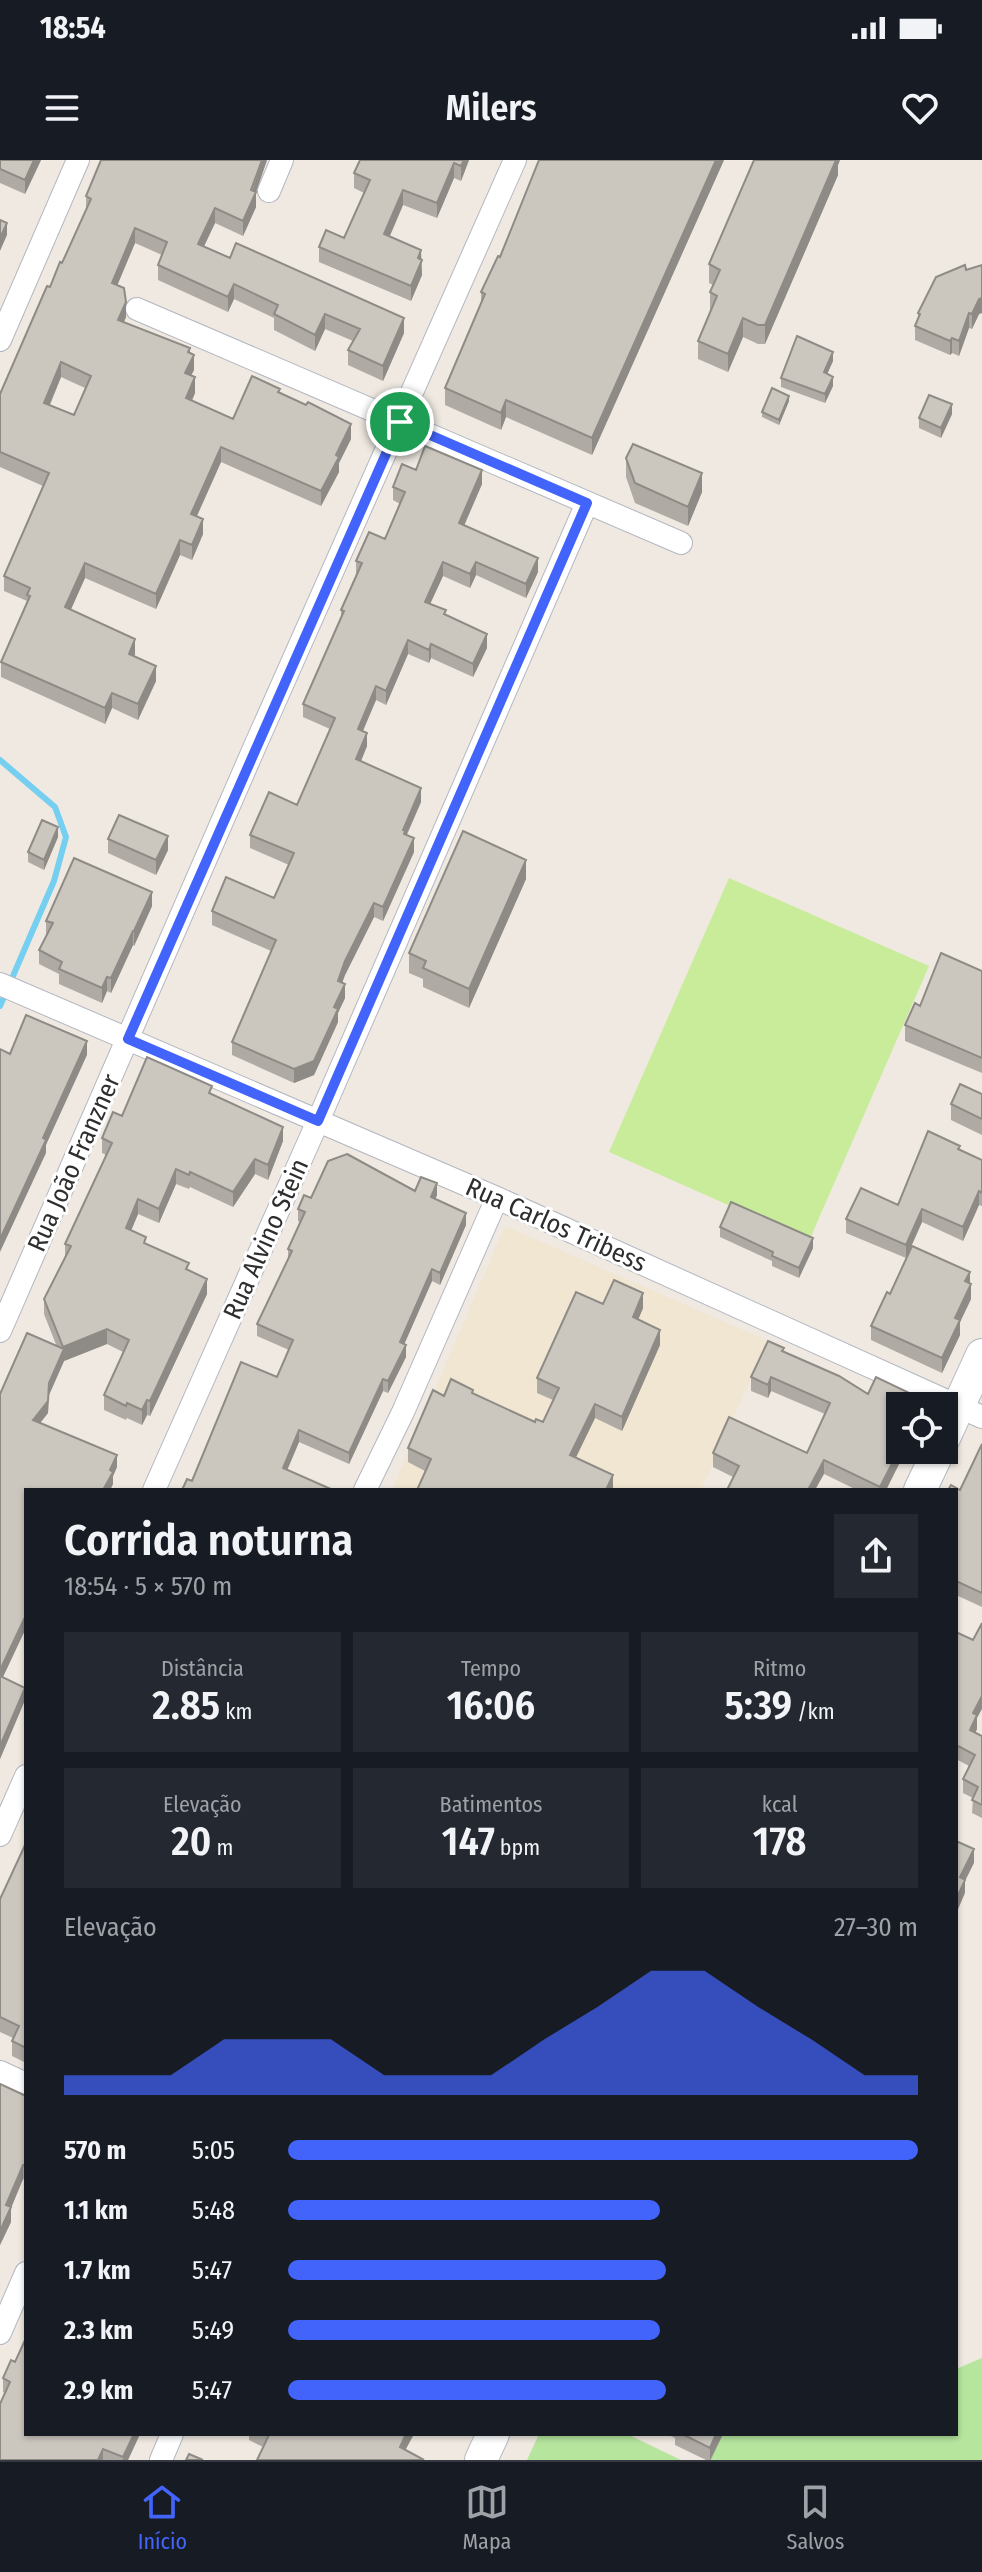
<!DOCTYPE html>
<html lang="pt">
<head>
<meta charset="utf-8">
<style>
  :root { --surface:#171b24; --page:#242831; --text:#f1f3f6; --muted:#9ea1a6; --line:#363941; --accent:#4264fb }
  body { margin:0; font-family:"Fira Sans Condensed",sans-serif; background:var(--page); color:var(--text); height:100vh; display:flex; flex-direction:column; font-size:30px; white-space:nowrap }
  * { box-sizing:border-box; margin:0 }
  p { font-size:26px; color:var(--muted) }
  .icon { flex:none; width:44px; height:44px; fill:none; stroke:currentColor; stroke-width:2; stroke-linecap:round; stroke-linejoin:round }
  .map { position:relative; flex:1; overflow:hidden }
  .sheet { position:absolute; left:24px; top:1328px; width:934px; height:948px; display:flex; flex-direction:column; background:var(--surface); border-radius:0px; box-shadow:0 2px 6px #0004 }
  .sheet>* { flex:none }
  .fabs { position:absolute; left:886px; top:1232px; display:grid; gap:16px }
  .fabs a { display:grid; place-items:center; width:72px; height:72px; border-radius:0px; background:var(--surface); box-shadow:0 2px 6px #0004; font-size:40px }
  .pin { position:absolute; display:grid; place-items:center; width:68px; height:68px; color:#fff; margin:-34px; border:4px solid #fff; border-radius:50%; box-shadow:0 2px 8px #0007 }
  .round { display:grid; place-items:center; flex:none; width:84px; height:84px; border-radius:0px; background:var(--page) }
  .overview { display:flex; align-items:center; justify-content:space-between; height:136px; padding:0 40px }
  h1 { font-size:44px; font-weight:600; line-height:60px }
  .stats { display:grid; grid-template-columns:repeat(3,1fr); gap:12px; height:136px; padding:8px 40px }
  .stats div { display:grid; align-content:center; border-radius:0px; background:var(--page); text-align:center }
  .stats b { font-size:40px; font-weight:600 }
  .stats small { font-size:22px; font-weight:400 }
  .stats p { font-size:22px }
  .chart { height:224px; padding:16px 40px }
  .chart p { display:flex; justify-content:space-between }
  .chart svg { width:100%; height:144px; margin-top:8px; fill:var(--accent); opacity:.7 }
  ul { padding:0 40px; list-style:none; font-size:26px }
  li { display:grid; grid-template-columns:128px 96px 1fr; align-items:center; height:60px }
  li i { height:20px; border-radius:10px; background:var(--accent) }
  .status { display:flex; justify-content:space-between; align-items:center; height:56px; padding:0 40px; background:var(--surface); direction:ltr }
  .status svg { height:22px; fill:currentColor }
  header { display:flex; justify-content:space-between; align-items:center; height:104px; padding:0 40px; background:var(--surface); font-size:36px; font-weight:600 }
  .dock { display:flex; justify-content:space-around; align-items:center; height:112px; border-top:2px solid var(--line); background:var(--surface); font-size:22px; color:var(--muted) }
  .dock a { display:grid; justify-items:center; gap:4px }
  .dock .current { color:var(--accent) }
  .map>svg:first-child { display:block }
  .education { fill:#f0e6d1 }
  .green { fill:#b6e59e }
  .pitch { fill:#c9ec9a }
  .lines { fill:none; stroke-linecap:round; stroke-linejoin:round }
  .stream { stroke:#75cff0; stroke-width:6 }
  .minor-casing { stroke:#b4b7c1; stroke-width:24 }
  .secondary-casing { stroke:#b4b7c1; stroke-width:34 }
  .minor { stroke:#fff; stroke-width:22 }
  .secondary { stroke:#fff; stroke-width:32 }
  .wall { fill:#afaba4; fill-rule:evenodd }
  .shaded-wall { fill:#8e8b86 }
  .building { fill:#cbc7bf; stroke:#8e8b86; stroke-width:2; fill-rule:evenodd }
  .route-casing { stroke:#fff; stroke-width:16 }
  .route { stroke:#4264fb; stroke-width:10 }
  .labels { text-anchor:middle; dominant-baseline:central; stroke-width:6; stroke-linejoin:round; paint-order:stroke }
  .street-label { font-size:26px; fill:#2e2e2e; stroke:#fff }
</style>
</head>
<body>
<div class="status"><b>18:54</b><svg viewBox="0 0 49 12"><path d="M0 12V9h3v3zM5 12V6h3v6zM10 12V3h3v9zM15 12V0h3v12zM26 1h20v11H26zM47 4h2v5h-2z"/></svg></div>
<header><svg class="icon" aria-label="menu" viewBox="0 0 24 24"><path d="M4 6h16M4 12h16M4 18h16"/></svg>Milers<svg class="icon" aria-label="heart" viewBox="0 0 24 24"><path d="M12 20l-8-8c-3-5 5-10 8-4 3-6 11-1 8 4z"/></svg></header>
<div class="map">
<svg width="982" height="2300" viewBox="0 0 982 2300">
  <rect width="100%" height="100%" fill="#efe9e1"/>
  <path class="education" d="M505,1066L768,1181L701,1330H392Z"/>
  <path class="green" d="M982,2198V2300H706L718,2274H956V2209Z
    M539,2274H627L681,2300H527Z"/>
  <path class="pitch" d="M729,718L929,806L809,1081L609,992Z"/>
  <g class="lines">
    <path class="stream" d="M0,600L55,647L66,677L54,721L0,846"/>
    <g class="minor-casing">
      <path id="minor" d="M269,31L282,0
        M137,149L681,383
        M0,180L78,0
        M0,824L497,1038L982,1257
        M0,1171L255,586L515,0
        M154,1330L318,961L587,343
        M365,1330L403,1252L497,1038
        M0,1675L26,1616
        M0,1912L26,1924
        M0,2173L26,2113
        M161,2300L172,2274"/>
    </g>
    <g class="secondary-casing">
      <path id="secondary" d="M944,1278L982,1195
        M920,1330L939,1290
        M481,2300L493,2274"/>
    </g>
    <use href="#minor" class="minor"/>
    <use href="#secondary" class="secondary"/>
  </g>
  <path class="wall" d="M0,0H41L25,34L0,23Z
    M267,0L256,32V47L243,76L215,63L204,86L404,173L383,221L348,205V190L353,181L325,169L315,191L274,170V158L234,139L228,152L158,120V105L162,95L135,83L117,125L126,157L124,162L190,193L194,210L191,215L195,233L192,241L233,259L280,233L351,279L339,303V312L321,346L221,302L197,356L203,374L192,400L180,395L156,449L85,418L70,450L135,494L134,496L156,521L138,560L112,548L105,564L1,517V502L27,444V441L4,431V416L43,326L0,307V234L50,127L62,103L86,51V36ZM61,217L85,228L74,255L50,245Z
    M360,0H469L461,21L454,18L437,58L403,45L390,76L421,100L422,115L411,141L319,102V87L344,78L364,33L354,28V13Z
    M724,0L592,295L506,257L501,270L445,245V228L481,143V132Z
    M754,0H840L838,5V15L765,184H758L743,177L728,212L698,199V181L710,151V132L713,125L709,123V104Z
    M982,105V153L979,154L972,169L969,168L959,196L952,193L950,195L915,180V166L918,159V153L966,110Z
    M833,201L827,214L833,226L825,243L781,227V218Z
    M789,241L779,265L762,257V252Z
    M952,254L941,278L919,268V258Z
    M626,298L702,332L688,366L635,343L626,317Z
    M416,310L482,324L464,366L538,412L526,438L476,415L470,428L443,416L430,444L446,454L487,488L473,517L431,498L429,503L408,494L386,545L376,540L363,571L367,586L361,601L421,642L407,675L414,692L383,761L374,757L345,815L342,823L345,838L338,853V862L314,915L294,923L232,895V882L271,791L212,765V751L274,738L289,705L250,688V675L297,645L330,569L303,557V544L341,457V450L356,415V401L385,379L400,344L393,340V327Z
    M58,677L44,710L28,702V692Z
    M108,679L168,690L156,715L108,693Z
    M526,719L469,848L423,827V819L409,813V793Z
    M152,746L134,786L133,785L111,833L107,831L102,843L59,824V814L39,804V790L46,775V761Z
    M982,811V913L905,881V865L920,846Z
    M212,934L283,981L268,1020L255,1014L233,1047L190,1027L189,1029L176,1024L159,1063L138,1054L131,1070L146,1084L189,1111L207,1134L150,1256L147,1255L142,1265L127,1258L126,1260L104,1250V1235L123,1192L107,1184L64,1201L49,1235L48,1253L40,1263L117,1307L113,1316V1324L110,1330H26V1468L3,1517L25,1540L0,1599V1234L57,1187L44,1154V1139L65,1098V1084L106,995L102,993V978L122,956Z
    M982,934V975L951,960V944Z
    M960,990L982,1000V1046L979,1045L963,1081L922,1062L906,1098L846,1073V1059L898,1045Z
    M415,1031L437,1035L435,1039L466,1065L440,1125L432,1121L404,1184L406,1197L388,1233L383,1231L349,1304L299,1282L287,1310L192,1321L277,1217L289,1190L257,1176V1164L288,1099V1089L300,1062L298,1061V1049L311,1038Z
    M720,1067L813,1088L799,1118L772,1106V1101L720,1077Z
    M970,1123L971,1139L960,1162V1175L942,1213L871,1180V1166L890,1134Z
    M603,1144L643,1148L638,1160L660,1185L622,1271L595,1258L575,1298L613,1315V1330H417L425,1311L408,1302V1288L444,1236L473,1234L535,1262H543L553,1240L537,1233V1218Z
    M784,1192L868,1234L924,1246L900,1290H906L886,1330H857L824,1314L733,1317L713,1307V1293H807L825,1254L771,1231L768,1238L751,1231V1217Z
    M982,1284V1447L956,1435V1330H960Z
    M956,1472L977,1558V1569L975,1573L982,1576V1658L972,1653L973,1638L963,1633V1619L969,1606L956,1599Z
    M26,1683V1903L12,1896V1881L13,1878L0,1872V1739Z
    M0,1924L26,1936V2020L23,2019L11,2048V2062L0,2085Z
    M3,2218L140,2274L128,2300H0L5,2233L3,2232Z
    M249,2274H414L405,2290L263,2287L249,2280Z
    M667,2274H723L711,2300H706L675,2285V2278Z"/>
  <path class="shaded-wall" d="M34,0H41L25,34V20Z
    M262,0H267L256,32V47L243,76V61Z
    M464,0H469L461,21V6Z
    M716,0H724L592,295V278Z
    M834,0H840L838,5V15L765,184V165Z
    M454,3V18L437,58V43Z
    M403,30V45L384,89V74Z
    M215,48V63L198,99V84Z
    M7,63V75L0,91V78Z
    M135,68V83L112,138V123Z
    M421,90L422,115L411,141V126L418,98Z
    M234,124V139L228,152V137Z
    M982,138V153L979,154L972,169V154L979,139Z
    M126,142V157L118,175V160Z
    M969,153V168L959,196V181Z
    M325,154V169L315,191V175Z
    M404,158V173L383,221V206Z
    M743,158V177L728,212V194Z
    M952,178V193L950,195V181Z
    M190,188V203L194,195V210L185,228V213Z
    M833,192V201L824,221V212Z
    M61,202V217L44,258V243Z
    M195,217V233L186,253V238Z
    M833,217V226L825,243V234Z
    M789,236V241L779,265V260Z
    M506,240V257L501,270V253Z
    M952,244V254L941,278V268Z
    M351,264V279L339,303V312L321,346V331Z
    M221,287V302L191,369V354Z
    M482,310V324L459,377V363Z
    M702,313V332L688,366V347Z
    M203,359V374L192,400V385Z
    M180,380V395L156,449V434Z
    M538,398V412L526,438V424Z
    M443,402V416L425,455V442Z
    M476,402V415L470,428V414Z
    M85,403V418L65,463V447Z
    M487,474V488L473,517V504Z
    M135,479V494L129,509V494Z
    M408,480V494L386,545V531Z
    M431,484V498L429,503V490Z
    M156,506V521L138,560V544Z
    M376,526V540L358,582V569Z
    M112,533V548L105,564V548Z
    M367,573V586L356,613V599Z
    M421,628V642L405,678L403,670Z
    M58,667V677L44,710V700Z
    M168,676V690L156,715V700Z
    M414,678V692L383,761V747Z
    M526,700V719L469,848V829Z
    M152,732V746L134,786V771Z
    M374,743V757L345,815L338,834V821L345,801Z
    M133,771V785L111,833V818Z
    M107,817V831L102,843V828Z
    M345,824V838L338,853V862L314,915L294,923V909L334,847Z
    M87,881V895L46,985V993L0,1092V1079L43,978Z
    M283,967V981L268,1020V1005Z
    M255,999V1014L233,1047V1032Z
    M176,1009V1024L159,1063V1049Z
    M437,1023V1035L431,1049V1037Z
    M979,1031V1045L963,1081V1067Z
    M138,1039V1054L126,1083V1068Z
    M922,1049V1062L906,1098V1085Z
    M466,1053V1065L440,1125V1113Z
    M813,1078V1088L799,1118V1108Z
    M432,1109V1121L400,1194V1182Z
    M970,1112V1126L965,1121Z
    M207,1119V1134L150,1256V1241Z
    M971,1124V1139L960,1162V1175L942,1213V1198L955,1158Z
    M643,1133V1148L633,1172V1157Z
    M107,1169V1184L64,1201L49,1235L48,1253L33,1272V1260L63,1191V1187Z
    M660,1170V1185L622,1271V1257Z
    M406,1185V1197L388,1233V1221Z
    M771,1217V1231L768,1238V1225Z
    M383,1219V1231L349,1304V1293Z
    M147,1240V1255L142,1265V1250Z
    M595,1244V1258L570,1310V1295Z
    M299,1270V1282L283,1320V1308Z
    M900,1288V1290H906L886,1330H880V1327Z
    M117,1295V1307L113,1316V1324L110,1330H103L110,1310Z
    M824,1300V1314L815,1330H808Z
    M613,1315V1330H606Z
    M26,1455V1468L0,1523V1510Z
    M25,1528V1540L0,1599V1586Z
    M982,1536V1549L977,1558V1569L970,1584V1570L973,1553Z
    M974,1689V1703L965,1721V1733L956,1754V1740L960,1717Z
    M23,2005V2019L11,2048V2062L0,2085V2071L6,2045Z
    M134,2274H140L128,2300H123V2297Z
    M406,2274H414L400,2300V2287Z
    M716,2274H723L710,2300V2288Z
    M103,2289V2300H98Z"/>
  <path class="building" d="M0,0H34L25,20L0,9Z
    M101,0H262L251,30L256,32L243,61L215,48L198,84L230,98L236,83L404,158L383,206L348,190L360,169L325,154L315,175L274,154L278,145L234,124L228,137L158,105L167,82L135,68L112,123L124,128L126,142L118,160L190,188L188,192L194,195L185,213L195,217L186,238L233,259L252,216L280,229L278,232L306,245L308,242L351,264L336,295L339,297L321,331L221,287L191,354L203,359L192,385L180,380L156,434L85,403L65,447L135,479L129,494L156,506L138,544L112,533L105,548L1,502L30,436L27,435L30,428L4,416L49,313L0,292V234L47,126L50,127L60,102L62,103L91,39L86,36ZM61,202L91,216L74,255L44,243Z
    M360,0H464L461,6L454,3L437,43L403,30L384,74L421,90L418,98L422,100L411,126L319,87L326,70L344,78L370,20L354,13Z
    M539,0H716L592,278L506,240L501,253L445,228L485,134L481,132L498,96L500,97Z
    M754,0H836L765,165H758L743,158L728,194L698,181L717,136L710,132L720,110L709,104Z
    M0,60L7,63L0,78Z
    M965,105L966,110L982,105V138L979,139L972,154L969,153L959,181L952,178L950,181L915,166L920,154L918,153L936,117Z
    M797,176L833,192L824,212L833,217L825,234L781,218Z
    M772,228L789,236L779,260L762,252Z
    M929,235L952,244L941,268L919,258Z
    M633,284L702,313L688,347L635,323L626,298Z
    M425,286L482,310L459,363L538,398L526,424L476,402L470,414L443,402L425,442L446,450L444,454L487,474L473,504L431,484L429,490L408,480L386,531L376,526L358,569L367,573L356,599L421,628L403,670L405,671L404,674L414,678L383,747L374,743L345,801L338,821L345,824L334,847L338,849L314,901L294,909L232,882L276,780L212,751L226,717L274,738L294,693L250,675L269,632L297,645L335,558L303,544L344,451L341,450L362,403L356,401L369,372L385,379L405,332L393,327L402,304L416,310Z
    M119,655L168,676L156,700L108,679Z
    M42,660L58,667L44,700L28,692Z
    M463,671L526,700L469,829L423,808L426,801L409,793Z
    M74,698L152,732L134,771H133L111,818L107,817L102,828L59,809L62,802L39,790L53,763L46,761Z
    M941,793L982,811V898L905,865L915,843L920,846Z
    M26,855L87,881L43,978L46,980L0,1079V889L10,894Z
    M147,897L212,926L209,933L283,967L268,1005L255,999L233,1032L190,1012L189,1015L176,1009L159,1049L138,1039L126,1068L146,1077L144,1083L189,1103L186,1109L207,1119L150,1241L147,1240L142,1250L127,1243L126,1246L104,1235L129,1180L107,1169L63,1187L44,1139L71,1086L65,1084L112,983L102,978L113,952L122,956Z
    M960,924L982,934V959L951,944Z
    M928,971L960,986L958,989L982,1000V1033L979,1031L963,1067L922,1049L906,1085L846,1059L861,1028L898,1045Z
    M347,994L415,1031L421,1017L437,1023L431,1037L466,1053L440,1113L432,1109L400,1182L406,1185L388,1221L383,1219L349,1293L299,1270L283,1308L333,1330H182L187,1319L192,1321L241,1202L277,1217L293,1180L257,1164L292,1091L288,1089L305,1052L298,1049L304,1035L311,1038L328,1001Z
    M731,1042L813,1078L799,1108L772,1096L773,1092L720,1067Z
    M912,1086L970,1112L965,1121L971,1124L955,1158L960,1160L942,1198L871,1166L887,1132L890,1134Z
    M614,1120L643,1133L633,1157L660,1170L622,1257L595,1244L570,1295L613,1315L606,1330H417L431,1299L408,1288L433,1230L444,1236L451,1219L473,1230L472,1233L535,1262L536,1259L543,1262L559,1228L537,1218L576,1132L603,1144Z
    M27,1173L64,1189L49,1223L48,1241L33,1260L117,1295L110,1310L113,1312L103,1330H26V1455L0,1510V1234Z
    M768,1181L784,1188L782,1191L839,1216L868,1234L876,1217L924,1240L922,1246H900V1288L880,1327L824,1300L808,1330H727L739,1306L713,1293L729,1257L807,1293L830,1243L771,1217L768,1225L751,1217Z
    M982,1284V1433L956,1421V1330H948L951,1325L960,1330Z
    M982,1463V1536L973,1553L977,1555L970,1570L982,1576V1645L972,1640L978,1627L963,1619L975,1595L956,1585V1472L973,1480Z
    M0,1516L25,1528L0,1586Z
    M956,1681L974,1689L960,1717L965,1720L956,1740Z
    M26,1683V1888L12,1881L19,1866L0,1857V1739Z
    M0,1924L26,1936V2006L23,2005L6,2045L11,2047L0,2071Z
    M26,2178V2274H134L123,2297L103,2289L98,2300H0V2244L10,2222L3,2218L11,2200L15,2202Z
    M267,2274H406L400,2287L424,2300H257L269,2275Z
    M682,2274H716L710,2288Z
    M189,2294L203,2300H186Z"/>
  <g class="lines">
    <g class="route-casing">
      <path id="route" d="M400,262L587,343L318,961L128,879Z"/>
    </g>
    <use href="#route" class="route"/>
  </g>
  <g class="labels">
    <g class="street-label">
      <text transform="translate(74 1003) rotate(-66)">Rua João Franzner</text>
      <text transform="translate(556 1065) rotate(24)">Rua Carlos Tribess</text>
      <text transform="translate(266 1079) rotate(-66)">Rua Alvino Stein</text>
    </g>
  </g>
</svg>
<div class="fabs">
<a><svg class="icon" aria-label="locate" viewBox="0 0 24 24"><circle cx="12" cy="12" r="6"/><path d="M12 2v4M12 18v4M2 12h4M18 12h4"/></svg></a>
</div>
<div class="pin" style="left:400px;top:262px;background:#1e9e55"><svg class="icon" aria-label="arrive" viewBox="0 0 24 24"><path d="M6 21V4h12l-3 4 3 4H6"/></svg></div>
<section class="sheet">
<div class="overview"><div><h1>Corrida noturna</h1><p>18:54 · 5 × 570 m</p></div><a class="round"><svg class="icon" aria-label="share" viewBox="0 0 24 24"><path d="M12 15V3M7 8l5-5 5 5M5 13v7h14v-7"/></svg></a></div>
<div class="stats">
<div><p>Distância</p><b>2.85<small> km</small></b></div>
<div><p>Tempo</p><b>16:06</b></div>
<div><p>Ritmo</p><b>5:39<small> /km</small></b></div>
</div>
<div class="stats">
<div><p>Elevação</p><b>20<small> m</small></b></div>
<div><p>Batimentos</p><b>147<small> bpm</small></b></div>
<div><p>kcal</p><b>178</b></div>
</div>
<div class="chart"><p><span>Elevação</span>27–30 m</p>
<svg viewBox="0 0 160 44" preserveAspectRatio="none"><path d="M0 44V38L10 38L20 38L30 27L40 27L50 27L60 38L70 38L80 38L90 27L100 17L110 6L120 6L130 17L140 27L150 38L160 38V44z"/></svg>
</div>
<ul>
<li><b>570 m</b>5:05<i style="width:100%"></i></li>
<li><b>1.1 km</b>5:48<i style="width:59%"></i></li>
<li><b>1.7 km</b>5:47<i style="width:60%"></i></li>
<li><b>2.3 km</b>5:49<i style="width:59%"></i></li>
<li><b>2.9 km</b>5:47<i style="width:60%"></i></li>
</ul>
</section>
</div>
<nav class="dock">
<a class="current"><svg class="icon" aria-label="home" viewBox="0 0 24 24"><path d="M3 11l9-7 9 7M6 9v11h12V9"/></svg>Início</a>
<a><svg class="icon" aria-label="map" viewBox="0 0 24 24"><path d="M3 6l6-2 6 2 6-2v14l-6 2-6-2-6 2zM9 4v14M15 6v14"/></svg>Mapa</a>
<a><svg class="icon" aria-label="saved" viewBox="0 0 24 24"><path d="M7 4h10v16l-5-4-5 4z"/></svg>Salvos</a>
</nav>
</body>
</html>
